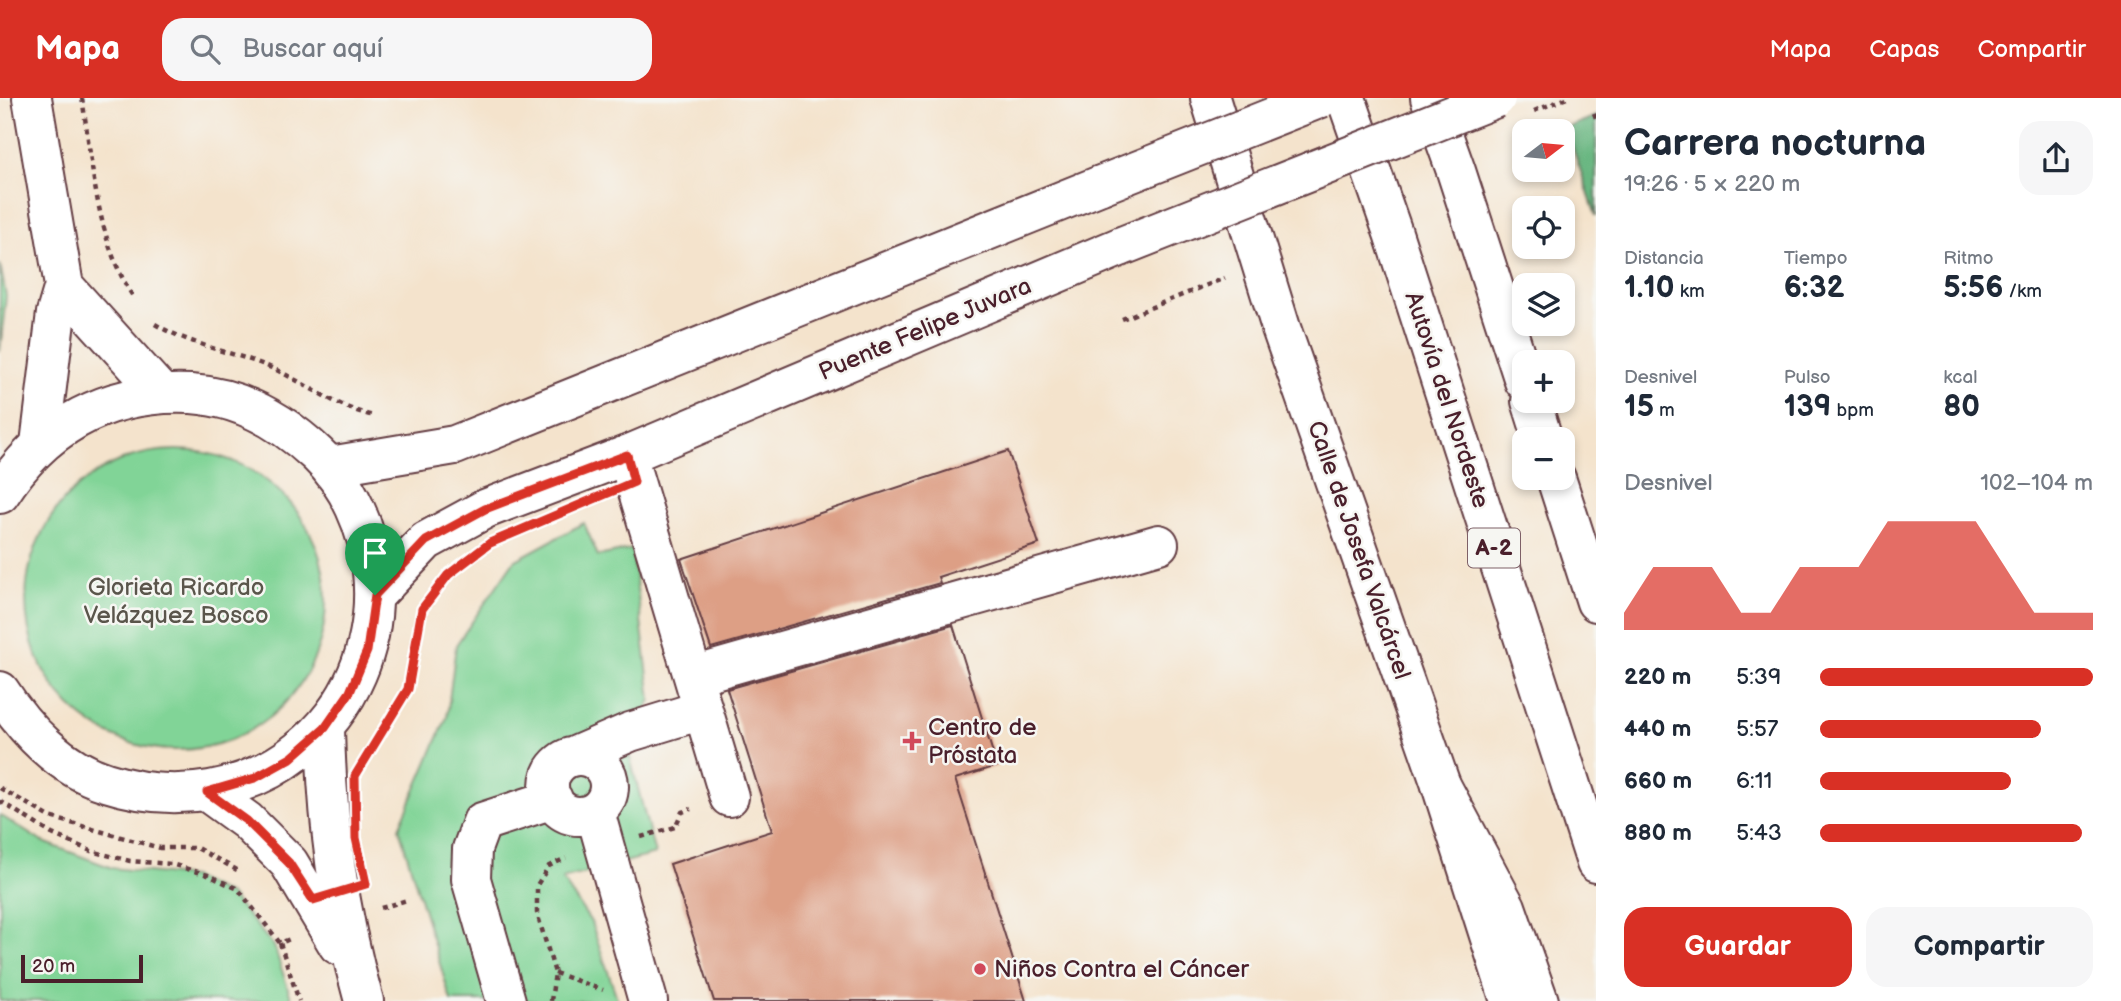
<!DOCTYPE html>
<html lang="es">
<head>
<meta charset="utf-8">
<style>
  :root { --surface:#fff; --page:#f6f6f7; --text:#1f2937; --muted:#747a83; --accent:#d93025 }
  body { margin:0; font-family:"Balsamiq Sans",sans-serif; background:var(--page); color:var(--text); height:100vh; display:flex; flex-direction:column; font-size:26px; white-space:nowrap }
  * { box-sizing:border-box; margin:0 }
  p { font-size:23px; color:var(--muted) }
  .icon { flex:none; width:38px; height:38px; fill:none; stroke:currentColor; stroke-width:2; stroke-linecap:round; stroke-linejoin:round }
  .map { position:relative; flex:1; overflow:hidden }
  .panel { display:flex; flex-direction:column; background:var(--surface); width:525px }
  .panel>* { flex:none }
  .needle { width:46px; rotate:74deg }
  .tools { position:absolute; left:1512px; top:21px; display:grid; gap:14px }
  .tools a { display:grid; place-items:center; width:63px; height:63px; border-radius:14px; background:var(--surface); box-shadow:0 4px 10px #0003; font-size:35px }
  .scale { position:absolute; left:21px; bottom:18px; width:122px; box-sizing:border-box; padding-left:7px; border:4px solid #4a1f2b; border-top:0; font-size:19px; line-height:24px; white-space:nowrap; color:#4a1f2b; -webkit-text-stroke:5px #f6f6f2; paint-order:stroke }
  .pin { position:absolute; display:grid; place-items:center; width:60px; height:60px; color:#fff; margin:-72px -30px; border-radius:50% 50% 50% 0; rotate:-45deg; box-shadow:0 0 7px #0007 }
  .pin .icon { rotate:45deg }
  .round { display:grid; place-items:center; flex:none; width:74px; height:74px; border-radius:21px; background:var(--page) }
  .headline { display:flex; align-items:center; justify-content:space-between; height:119px; padding:0 28px }
  h1 { font-size:38px; font-weight:600; line-height:52px }
  .stats { display:grid; grid-template-columns:repeat(3,1fr); gap:10px; height:119px; padding:7px 28px }
  .stats div { display:grid; align-content:center }
  .stats b { font-size:30px; font-weight:600 }
  .stats small { font-size:19px; font-weight:400 }
  .stats p { font-size:19px }
  .chart { height:196px; padding:14px 28px }
  .chart p { display:flex; justify-content:space-between }
  .chart svg { width:100%; height:126px; margin-top:7px; fill:var(--accent); opacity:.7 }
  .button { display:flex; gap:14px; margin-top:auto; padding:14px 28px }
  .button a { flex:1; height:80px; border-radius:21px; background:var(--accent); color:#fff; font-size:28px; font-weight:600; line-height:80px; text-align:center }
  .button a+a { background:var(--page); color:var(--text) }
  ul { padding:0 28px; list-style:none; font-size:23px }
  li { display:grid; grid-template-columns:112px 84px 1fr; align-items:center; height:52px }
  li i { height:18px; border-radius:9px; background:var(--accent) }
  header { display:flex; align-items:center; gap:42px; box-sizing:border-box; height:98px; padding:0 35px; background:var(--accent); color:#fff }
  header strong { font-size:33px }
  nav { display:flex; gap:38px; margin-inline-start:auto; font-size:24px }
  .search { width:490px; height:63px; background:var(--page); display:flex; align-items:center; gap:18px; box-sizing:border-box; padding:0 24px; border-radius:21px; color:var(--muted); font-size:26px }
  main { display:flex; flex:1; min-height:0 }
  .map>svg:first-child { display:block }
  .green { fill:#81d497; stroke:#667a61; stroke-width:2 }
  .forest { fill:#68b680; stroke:#596a56; stroke-width:2 }
  .building { fill:#dd9f85 }
  .lines { fill:none; stroke-linecap:round; stroke-linejoin:round }
  .minor-casing { stroke:#643c43; stroke-width:42 }
  .major-casing { stroke:#643c43; stroke-width:42 }
  .highway-casing { stroke:#643c43; stroke-width:42 }
  .path { stroke:#643c43; stroke-width:4.5; stroke-dasharray:5 5; stroke-linecap:butt }
  .minor { stroke:#fff; stroke-width:38 }
  .major { stroke:#fff; stroke-width:38 }
  .highway { stroke:#fff; stroke-width:38 }
  .major-bridge-casing { stroke:#643c43; stroke-width:42; stroke-linecap:butt }
  .path-bridge { stroke:#643c43; stroke-width:4.5; stroke-dasharray:5 5; stroke-linecap:butt }
  .major-bridge { stroke:#fff; stroke-width:38 }
  .route-casing { stroke:#fff; stroke-width:14 }
  .route { stroke:#d93025; stroke-width:9 }
  .poi-dot { fill:#d1495b; stroke:#f6f6f2; stroke-width:2.5 }
  .labels { text-anchor:middle; dominant-baseline:central; stroke-width:5; stroke-linejoin:round; paint-order:stroke }
  .shield { fill:#f6f6f2; stroke:#7e6067; stroke-width:2 }
  .shield-label { font-size:23px; font-weight:bold; fill:#4a1f2b }
  .street-label { font-size:24px; fill:#4a1f2b; stroke:#f6f6f2 }
  .park-label { font-size:24px; fill:#5a554b; stroke:#f6f6f2 }
  .poi-label { font-size:24px; fill:#4a1f2b; stroke:#f6f6f2; text-anchor:start }
</style>
</head>
<body>
<header>
<strong>Mapa</strong>
<div class="search"><svg class="icon" aria-label="search" viewBox="0 0 24 24"><circle cx="10" cy="10" r="6"/><path d="M15 15l6 6"/></svg>Buscar aquí</div>
<nav><a>Mapa</a><a>Capas</a><a>Compartir</a></nav>
</header>
<main>
<div class="map">
<svg width="1596" height="903" viewBox="0 0 1596 903">
  <rect width="100%" height="100%" fill="#f6f6f2"/>
  <filter id="ink" filterUnits="userSpaceOnUse"><feTurbulence type="fractalNoise" baseFrequency=".0143" numOctaves="2"/><feDisplacementMap in="SourceGraphic" scale="14" xChannelSelector="R" yChannelSelector="G"/><feConvolveMatrix kernelMatrix="1 2 1 2 8 2 1 2 1" color-interpolation-filters="sRGB"/></filter>
  <filter id="wash" filterUnits="userSpaceOnUse"><feTurbulence type="fractalNoise" baseFrequency=".00686" numOctaves="4" result="noise"/><feDisplacementMap in="SourceGraphic" scale="28" xChannelSelector="R" yChannelSelector="G"/><feGaussianBlur stdDeviation="1.57" result="paint"/><feColorMatrix in="noise" values="0 0 0 0 0 0 0 0 0 0 0 0 0 0 0 0 0 1.4 0 .05"/><feComposite in="paint" operator="in"/></filter>
  <g filter="url(#wash)">
    <rect width="100%" height="100%" fill="#f4e3cc"/>
    <path class="green" d="M0,166L6,198L0,253Z
      M26 502a150 150 0 1 1 300 0a150 150 0 1 1-300 0Z
      M584,425L598,458L632,451L651,602L627,648L655,756L562,781L591,824L618,903H451L399,730L447,619L456,547L514,463Z
      M0,717L41,743L112,770L192,779L230,797L274,848L292,903H0Z"/>
    <path class="forest" d="M1596,18V118L1566,30Z"/>
    <g id="blocks">
      <path class="building" d="M1008,353L1039,446L938,479L940,485L711,550L681,461Z
        M953,527L997,668L955,681L1026,903H714L670,766L772,733L727,591Z"/>
    </g>
  </g>
  <g filter="url(#ink)">
    <use href="#blocks" fill-opacity="0" stroke="#643c43" stroke-width="2"/>
    <g class="lines">
      <g class="minor-casing">
        <path id="minor" d="M32,0L64,188L161,295
          M1210,0L1281,230L1441,687L1510,903
          M40,346L56,215L64,188
          M627,357L729,699
          M693,578L1159,446
          M325,630C327,725 338,811 364,903
          M577,657L630,634L702,612
          M549 688a30 30 0 1 1 60 0a30 30 0 1 1-60 0Z
          M207,694L247,723L289,765L338,847
          M595,714L648,903
          M506,903L471,781L472,751L482,724L553,701"/>
      </g>
      <g class="major-casing">
        <path id="major" d="M330,368L455,347L1101,87
          M0,396C44,327 109,292 191,296C240,299 282,323 317,356C348,385 368,430 372,473C387,623 250,731 106,684C61,670 25,632 0,593
          M375,497L426,443L485,411L627,357L1122,148"/>
      </g>
      <g class="highway-casing">
        <path id="highway" d="M1346,0L1393,135L1596,765
          M1430,0L1456,73L1524,283
          M1531,303L1543,341
          M1556,380L1596,504
          M1441,687L1506,809L1539,903"/>
      </g>
      <path class="path" d="M82,0C93,68 96,142 134,200
        M1594,15L1596,20
        M1122,221L1225,180
        M155,226C190,247 229,253 267,268C304,283 335,310 375,318
        M367,660L408,591L422,511L425,507
        M0,690L50,719L160,750H197L237,772
        M0,703L52,736L91,753L130,763L171,766L208,777L238,791L280,845L290,841
        M641,739L675,729L682,714L691,711
        M381,810L407,802
        M280,845L299,903
        M555,875L603,892
        M551,903L555,875L537,815V787L549,768L566,760"/>
      <use href="#minor" class="minor"/>
      <use href="#major" class="major"/>
      <use href="#highway" class="highway"/>
      <g class="major-bridge-casing">
        <path id="major-bridge" d="M1101,87L1321,0
          M1122,148L1496,0"/>
      </g>
      <path class="path-bridge" d="M1534,13L1567,0"/>
      <use href="#major-bridge" class="major-bridge"/>
    </g>
  </g>
  <g class="lines" filter="url(#ink)">
    <g class="route-casing">
      <path id="route" d="M627,357L634,384L490,445L448,477L422,511L408,591L355,678L356,740L366,786L313,802L289,765L247,723L207,694L255,680L291,660L325,630L350,594L367,553L375,497L426,443L485,411Z"/>
    </g>
    <use href="#route" class="route"/>
  </g>
  <g class="poi-dot">
    <path d="M908.5 632.5h7v7h7v7h-7v7h-7v-7h-7v-7h7z"/>
    <circle cx="980" cy="871" r="7"/>
  </g>
  <g class="labels">
    <rect class="shield" x="1468" y="430.5" width="52" height="39" rx="5"/>
    <g class="shield-label">
      <text x="1494" y="450">A-2</text>
    </g>
    <g class="street-label">
      <text transform="translate(925 231) rotate(-23)">Puente Felipe Juvara</text>
      <text transform="translate(1447 302) rotate(72)">Autovía del Nordeste</text>
      <text transform="translate(1359 452) rotate(71)">Calle de Josefa Valcárcel</text>
    </g>
    <g class="park-label">
      <text x="176" y="489">Glorieta Ricardo<tspan x="176" dy="28">Velázquez Bosco</tspan></text>
    </g>
    <g class="poi-label">
      <text x="928" y="629">Centro de<tspan x="928" dy="28">Próstata</tspan></text>
      <text x="994" y="871">Niños Contra el Cáncer</text>
    </g>
  </g>
</svg>
<div class="tools">
<a><svg class="needle" viewBox="-14 -14 28 28"><path d="M0-13l5 13h-10z" fill="#e53935"/><path d="M0 13l5-13h-10z" fill="#747a83"/></svg></a>
<a><svg class="icon" aria-label="locate" viewBox="0 0 24 24"><circle cx="12" cy="12" r="6"/><path d="M12 2v4M12 18v4M2 12h4M18 12h4"/></svg></a>
<a><svg class="icon" aria-label="layers" viewBox="0 0 24 24"><path d="M12 4l9 5-9 5-9-5zM3 14l9 5 9-5"/></svg></a>
<a>+</a>
<a>−</a>
</div>
<div class="scale">20 m</div>
<div class="pin" style="left:375px;top:497px;background:#1e9e55"><svg class="icon" aria-label="arrive" viewBox="0 0 24 24"><path d="M6 21V4h12l-3 4 3 4H6"/></svg></div>
</div>
<section class="panel">
<div class="headline"><div><h1>Carrera nocturna</h1><p>19:26 · 5 × 220 m</p></div><a class="round"><svg class="icon" aria-label="share" viewBox="0 0 24 24"><path d="M12 15V3M7 8l5-5 5 5M5 13v7h14v-7"/></svg></a></div>
<div class="stats">
<div><p>Distancia</p><b>1.10<small> km</small></b></div>
<div><p>Tiempo</p><b>6:32</b></div>
<div><p>Ritmo</p><b>5:56<small> /km</small></b></div>
</div>
<div class="stats">
<div><p>Desnivel</p><b>15<small> m</small></b></div>
<div><p>Pulso</p><b>139<small> bpm</small></b></div>
<div><p>kcal</p><b>80</b></div>
</div>
<div class="chart"><p><span>Desnivel</span>102–104 m</p>
<svg viewBox="0 0 160 44" preserveAspectRatio="none"><path d="M0 44V38L10 22L20 22L30 22L40 38L50 38L60 22L70 22L80 22L90 6L100 6L110 6L120 6L130 22L140 38L150 38L160 38V44z"/></svg>
</div>
<ul>
<li><b>220 m</b>5:39<i style="width:100%"></i></li>
<li><b>440 m</b>5:57<i style="width:81%"></i></li>
<li><b>660 m</b>6:11<i style="width:70%"></i></li>
<li><b>880 m</b>5:43<i style="width:96%"></i></li>
</ul>
<div class="button"><a>Guardar</a><a>Compartir</a></div>
</section>
</main>
</body>
</html>
